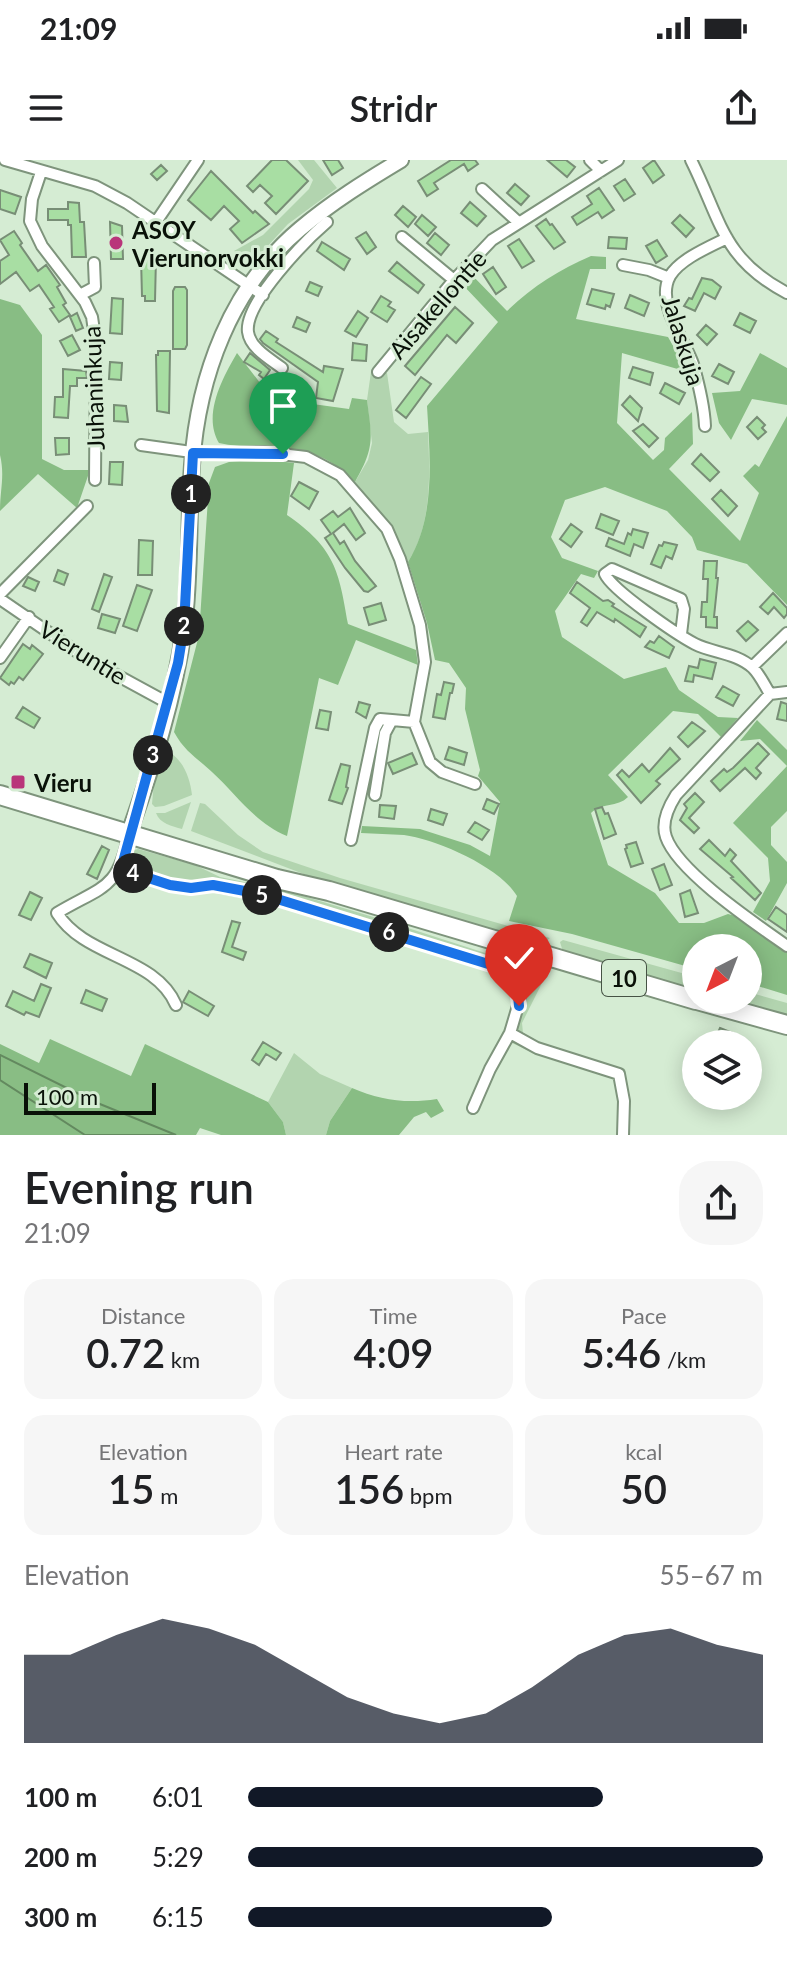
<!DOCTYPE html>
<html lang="en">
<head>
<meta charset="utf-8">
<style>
  :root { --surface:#fff; --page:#f6f6f6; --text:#202124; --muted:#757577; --accent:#111827 }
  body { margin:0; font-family:Lato,sans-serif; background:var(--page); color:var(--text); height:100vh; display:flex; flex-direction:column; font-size:30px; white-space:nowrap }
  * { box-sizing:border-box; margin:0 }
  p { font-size:26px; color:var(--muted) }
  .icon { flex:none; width:44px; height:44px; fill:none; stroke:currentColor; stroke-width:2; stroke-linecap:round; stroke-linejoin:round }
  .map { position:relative; height:975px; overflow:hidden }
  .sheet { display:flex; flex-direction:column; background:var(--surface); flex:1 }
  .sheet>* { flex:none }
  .needle { width:52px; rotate:222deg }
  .controls { position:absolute; left:682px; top:774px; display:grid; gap:16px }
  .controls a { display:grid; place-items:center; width:80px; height:80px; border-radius:50%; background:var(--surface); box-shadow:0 4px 20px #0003; font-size:40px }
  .scale { position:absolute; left:24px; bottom:20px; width:132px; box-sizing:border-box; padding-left:8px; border:4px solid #091108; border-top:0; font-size:22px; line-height:28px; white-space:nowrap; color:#091108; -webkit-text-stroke:6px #d5ecd3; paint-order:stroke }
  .pin { position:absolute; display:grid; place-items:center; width:68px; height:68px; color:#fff; margin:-82px -34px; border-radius:50% 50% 50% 0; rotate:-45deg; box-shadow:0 0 8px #0007 }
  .pin .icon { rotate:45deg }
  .km { position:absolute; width:40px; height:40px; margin:-20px; border-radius:50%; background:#222; color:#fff; font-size:22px; line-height:40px; text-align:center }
  .round { display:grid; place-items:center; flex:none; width:84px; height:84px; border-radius:32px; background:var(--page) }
  .headline { display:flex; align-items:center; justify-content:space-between; height:136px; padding:0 24px }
  h1 { font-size:44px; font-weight:600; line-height:60px }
  .figures { display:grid; grid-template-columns:repeat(3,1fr); gap:12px; height:136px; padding:8px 24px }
  .figures div { display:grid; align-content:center; border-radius:20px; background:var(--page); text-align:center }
  .figures b { font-size:40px; font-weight:600 }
  .figures small { font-size:22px; font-weight:400 }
  .figures p { font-size:22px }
  .chart { height:224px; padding:16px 24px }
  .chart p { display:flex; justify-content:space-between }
  .chart svg { width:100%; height:144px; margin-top:8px; fill:var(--accent); opacity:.7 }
  ul { padding:0 24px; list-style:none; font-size:26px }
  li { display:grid; grid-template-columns:128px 96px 1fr; align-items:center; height:60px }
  li i { height:20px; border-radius:10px; background:var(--accent) }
  .status { display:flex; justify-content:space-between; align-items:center; height:56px; padding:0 40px; background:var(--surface); direction:ltr }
  .status svg { height:22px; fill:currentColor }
  header { display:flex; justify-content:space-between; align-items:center; height:104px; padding:0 24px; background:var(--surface); font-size:36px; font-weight:600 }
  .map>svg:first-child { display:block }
  .green { fill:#b2d4af }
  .forest { fill:#88bd84 }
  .water { fill:#89bd84; stroke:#63895f; stroke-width:2 }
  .building { fill:#a8dea3; stroke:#788e76; stroke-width:2 }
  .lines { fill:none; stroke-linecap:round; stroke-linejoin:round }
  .street-casing { stroke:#7e947c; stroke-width:14 }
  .secondary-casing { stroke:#7e947c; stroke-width:18 }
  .highway-casing { stroke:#7e947c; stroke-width:22 }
  .street { stroke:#fff; stroke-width:10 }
  .secondary { stroke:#fff; stroke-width:14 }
  .highway { stroke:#fff; stroke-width:18 }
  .route-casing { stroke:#fff; stroke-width:16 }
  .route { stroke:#1a73e8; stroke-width:10 }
  .poi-dot { fill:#b9357a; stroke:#d5ecd3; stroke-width:3 }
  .labels { text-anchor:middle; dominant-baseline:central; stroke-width:6; stroke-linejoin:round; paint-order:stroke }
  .shield { fill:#d5ecd3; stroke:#465345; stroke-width:2 }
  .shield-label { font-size:22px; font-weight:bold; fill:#091108 }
  .poi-label { font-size:24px; font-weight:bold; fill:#091108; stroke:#d5ecd3; text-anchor:start }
  .street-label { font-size:24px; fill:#091108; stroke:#d5ecd3 }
</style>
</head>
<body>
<div class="status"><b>21:09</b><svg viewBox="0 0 49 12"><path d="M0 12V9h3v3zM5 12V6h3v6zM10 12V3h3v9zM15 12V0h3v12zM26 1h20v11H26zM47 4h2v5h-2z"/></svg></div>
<header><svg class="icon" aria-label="menu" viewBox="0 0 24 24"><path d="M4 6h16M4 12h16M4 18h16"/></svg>Stridr<svg class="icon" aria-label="share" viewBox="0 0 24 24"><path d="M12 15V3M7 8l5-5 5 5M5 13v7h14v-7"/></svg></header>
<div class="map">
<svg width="787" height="975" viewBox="0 0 787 975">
  <rect width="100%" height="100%" fill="#d5ecd3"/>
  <path class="green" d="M298,0H314L337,28L288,64L252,103L234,91L263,75L309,29L313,20Z
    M371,212L387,213L394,262L408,274L428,272C430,315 432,365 408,402L391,366L355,322L368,300L372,283L367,240Z
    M164,590C182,596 190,617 192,635L164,646L155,647L152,644C154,627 154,604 164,590Z
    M191,642L182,669C172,666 160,664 156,653H165Z
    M200,643L205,644L238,675L263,692L340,718L550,778L542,784L516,774L482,768L335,726L191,671Z
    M138,689L195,705L220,717L283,730L380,759L547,813L522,863L523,873L549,888L625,909L630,944L629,975H621L620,934L613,918L536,894L512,883L504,893L477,944L470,941L513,850L510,829L494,814L462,800L268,743L218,734L213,725H170L121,709L126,692Z
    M563,780L696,817V831L563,792L560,782Z
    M748,832L787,843V857L728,840H748Z
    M294,893L320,914L352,928L330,961L326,975H286L283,962L268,942Z"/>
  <path class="forest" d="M591,96L606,97V109H590L576,159L668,177L688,212L622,193L617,263L653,300L664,290L665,278L692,252L693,284L669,309L740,381L759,333L743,316L755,304L759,307L787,256V445L747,404L697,390L692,377L667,351L605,327L565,340L551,377L562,398L598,411L594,418L581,414L555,451L562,477L624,519L666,507L679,530L718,557L738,558L721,577L698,554L673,551L608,615L628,637C617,648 602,642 591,653L608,705L655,733L679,763H704L728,754L743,758L787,791V835L748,823V788H696V809L572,774L509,761L517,736C500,707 436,679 404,675C390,674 375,674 361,673L362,666L420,669L470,685L490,696L500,642L478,616L480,610L465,549L466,528L449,503L435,500L427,463L408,402C436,357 430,297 427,246L498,162L462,124L470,113L507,151C533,126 559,110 591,96Z
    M0,139L20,145L42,175V299L64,310H90L77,348L38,314L0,351C0,329 5,316 0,295Z
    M237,193L287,258L298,242L349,249L352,238L367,240C372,278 375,287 355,322C346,315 336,304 325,299C292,281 254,291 219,283C202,255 223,217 237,193Z
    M760,193L787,208V245L752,239L731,280L719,263L712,233L740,231Z
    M262,299L294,303L287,355C335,388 339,411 348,464L416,490L418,505L356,480L338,525L319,518L287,676C255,663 237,635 212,612C196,597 185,592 174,572L199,475L209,323L215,307L229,302Z
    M757,560L787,590V651L771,667V685L787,702V723L766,761L753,752L770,721L768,698L733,663L787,606L760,579L740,581Z
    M50,879L131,916L145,884L268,942L283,962L286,975H221L200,968L196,975H176L95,942L0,895V884L39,903Z
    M0,920C30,936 57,957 85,975H0Z
    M352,928C380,940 406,944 437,939L444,951L431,958L426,952L414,957L399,975H326L330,961Z"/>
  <path class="water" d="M0,895L95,942L176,975H85L0,920Z"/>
  <path class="building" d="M272,0H286L308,21L276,54L265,43L272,36L260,25L253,32L247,26Z
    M323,0H338L343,8L332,15Z
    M451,0H475L478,4L468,11L464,4L434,23L438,29L427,36L418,21Z
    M547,0H566L575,7L567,17Z
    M654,0L664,15L653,23L643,8Z
    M161,5L167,11L157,20L151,14Z
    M211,11L253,53L255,51L269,64L242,83L230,69L239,61L224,46L211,60L188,40Z
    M625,19L635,34L624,41L614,26Z
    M515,24L529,36L521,45L507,33Z
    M599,28L614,50L602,58L598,52L577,65L572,57L592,44L587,36Z
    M0,30L21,37L15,54L0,49Z
    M68,42L79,43L80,62H84L86,97H72L71,65H68V60H48V49H68Z
    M470,42L486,56L477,66L461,53Z
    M403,46L416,57L408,67L395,55Z
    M422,55L436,67L428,76L415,64Z
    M680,55L694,68L686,77L672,63Z
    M546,59L550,65L552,64L565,82L554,89L536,66Z
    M110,62L122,66L123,99H111Z
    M14,71L22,83L20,85L38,111L46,105L60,125L57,127L66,143L63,145L70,155L59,162L50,149L54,147L39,125L30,131L16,112L0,124V101L9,95L0,80Z
    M366,72L376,87L367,94L356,78Z
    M435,73L449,85L441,95L427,83Z
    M609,77L627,78L626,89L608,88Z
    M519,79L534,101L522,108L508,86Z
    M657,80L667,96L656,103L646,86Z
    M322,82L350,99L344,110L317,91Z
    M144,94H153V97H156L155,141H145V136H142L141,98H144Z
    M397,102L424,125L418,133L389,111Z
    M493,107L506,127L496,134L483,114Z
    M702,118L712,120L721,127L715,139L704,133L695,151L684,146L689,138L692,139Z
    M310,122L322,127L318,136L306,131Z
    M175,127H185L187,130V185L185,189H173V131Z
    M592,129L614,134L610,147L606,145L605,149L587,144Z
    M630,135L649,143L644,156L625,148Z
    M381,136L391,142L388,146L395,150L387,162L371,152Z
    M112,138L123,139L122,174L110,173Z
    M455,147L473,163L456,183L447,175L415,215L405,206Z
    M358,151L368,158L356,177L345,171Z
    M77,153L83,168L76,171L70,157Z
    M740,153L756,161L750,173L734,165Z
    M297,157L310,163L306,172L293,167Z
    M706,165L717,174L707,185L697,175Z
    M266,171L278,179L276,182L323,212L324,206L343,209L333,241L316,238L318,222L263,183L260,179Z
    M72,175L80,190L68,196L60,181Z
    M353,183L367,185L366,201L352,200Z
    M158,191H170L169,253L157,251L156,195H158Z
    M250,193L270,210L264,219L259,215L261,212L244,202Z
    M110,202L122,203L121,220L109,219Z
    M719,204L734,212L728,224L712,216Z
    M633,207L653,213L650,225L629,218Z
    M63,209L86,211L87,218H77V226H70L68,258L54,257L55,237H63Z
    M421,217L431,224L406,258L396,250Z
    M275,221L288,230L285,234L298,242L294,248L269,230Z
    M665,223L685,233L679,244L660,233Z
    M630,236L642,248L638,261L622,245Z
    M114,245L126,246L128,262L114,261Z
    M757,257L765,265L762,268L766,272L758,279L747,267Z
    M643,264L658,278L649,287L633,271Z
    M55,278H69V294L56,295Z
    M701,294L719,312L710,321L692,304Z
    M110,302H123L122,325L109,324Z
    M299,322L318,332L309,349L291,336Z
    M721,330L737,346L728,356L712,339Z
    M350,348L365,373L356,380L344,364L333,373L340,384L344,381L355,401L376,426L368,432L364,431L345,408L325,378L331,374L321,360L333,351L338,357Z
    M601,354L619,361L613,375L596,368Z
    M571,364L582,372L571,387L560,379Z
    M633,369L648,373L643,388L634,384L630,396L606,386L609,378L624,384L628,373L631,375Z
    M139,380L153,381L152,415H138Z
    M664,382L677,385L672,399L666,396L661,408L651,404L659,385L662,386Z
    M704,401H717L716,418H718L714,457H717V468L706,467V457H701L702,442H707L708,419H703Z
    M58,410L68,414L64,425L54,421Z
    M104,414L112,417L99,452L92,449Z
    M28,417L39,422L35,431L23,426Z
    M577,422L603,441L608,440L614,444L612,446L646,467L640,477L615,459L614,462L597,452L587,466L581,462L590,448L570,433Z
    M137,425L152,430L137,471L123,466Z
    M773,433L787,448V454L784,458L774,447L768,454L760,447Z
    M381,443L386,460L369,465L364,448Z
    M102,454L120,459L115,473L98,468Z
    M748,461L758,470L746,481L737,471Z
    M659,476L674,487L669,498L645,487L650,481L654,483Z
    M23,484L30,489L32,485L43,494L23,520L19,517L14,524L11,522L9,525L0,518Z
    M700,499L716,503L712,519L694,515L693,522L685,521L689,506L698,508Z
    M444,522L454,524L452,533H450L445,559L433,557L437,534L441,535Z
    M723,526L739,535L733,546L716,537Z
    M359,542L370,545L366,558L356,552Z
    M781,542L787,544V561L777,559Z
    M23,547L40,558L34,568L16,558Z
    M320,550L331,552L328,570L316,568Z
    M692,562L705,571L688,587L678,577Z
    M758,583L769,594L756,608L761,613L756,619L745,608L720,631L711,621L724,609L727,612L733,608Z
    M449,587L467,593L464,605L445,599Z
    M670,588L680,599L656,621L660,624L641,643L617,615L622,610L629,617L642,604L649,612Z
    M412,593L417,604L393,614L388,603Z
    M341,604L350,606L346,627L348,628L342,644L329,640Z
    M695,633L704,642L689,658L699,668L694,673L680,660L687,648L684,644Z
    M487,639L499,644L494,654L483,649Z
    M380,645L396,646L394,659L379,657Z
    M602,647L605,654L608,653L616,674L604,679L595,649Z
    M431,649L447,654L443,665L428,660Z
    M475,662L489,670L482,680L468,672Z
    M709,680L725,696L730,689L736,695L731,701L761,733L755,740L731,718L733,717L700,689Z
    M636,682L643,703L631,707L625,689L627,688L626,685Z
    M102,686L109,690L97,719L87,714Z
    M664,704L672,725L660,730L652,709Z
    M690,730L698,753L685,757L680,734Z
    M30,732L42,738L31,760L19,755Z
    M776,747L787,755V772L768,759Z
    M232,761L240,763L232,787L246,792L243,800L222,792Z
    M30,794L52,803L46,818L24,807Z
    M41,824L51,828L39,857L26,852L24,855L6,846L13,831L34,841Z
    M86,830L107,839L102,851L81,843Z
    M189,831L214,846L208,856L183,842Z
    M720,868L738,875L734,884L715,879Z
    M263,882L281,893L276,900L266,894L259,905L252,900Z"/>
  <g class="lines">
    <g class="street-casing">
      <path id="street" d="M5,0L95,26L127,43L263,135
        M590,0L601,11
        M691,0C721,60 722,99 787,133
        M41,12L32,39L30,61L42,86L85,142L92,157L96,184L95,320
        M482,29L518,62
        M156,62L198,0
        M402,77L454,120
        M623,105L649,110L669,118
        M80,135L95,127L94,103
        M282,208C270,199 250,188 248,172C244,143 306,80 327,62
        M378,212L454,120L492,80L618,0
        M705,266C704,244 699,225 693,204C685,180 655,143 670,116C680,99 709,87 727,78
        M141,285L206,294L264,292L306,297L340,315L387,369L400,399L420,465L425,502L414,562L430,602L442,612L475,624
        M0,434L87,346
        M0,439L89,500L168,543
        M681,474L684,449L681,439L612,409L605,414C612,430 676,474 695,484C713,493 737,493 753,508C760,515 765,526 770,534
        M0,498L29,457
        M752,507L787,473
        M787,532L770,534L676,635C669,646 661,663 666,677C678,712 756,764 787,786
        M375,635L385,573L392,560L414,562
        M129,673C118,731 102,726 57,753C85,798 155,796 176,845
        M351,680L375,568L380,559L392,560
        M121,709L170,725L191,728L213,725L261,734L498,807L517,826L520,839L510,873L490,909L473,948
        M510,873L537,888L619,914L624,941L623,975"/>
    </g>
    <g class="secondary-casing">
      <path id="secondary" d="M129,673C152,608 175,537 184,468C191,414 188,359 192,305C198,216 231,127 300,69C332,42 366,21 401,0"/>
    </g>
    <g class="highway-casing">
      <path id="highway" d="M0,635L277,719L329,731L696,840
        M697,840L787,865"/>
    </g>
    <use href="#street" class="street"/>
    <use href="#secondary" class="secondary"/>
    <use href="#highway" class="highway"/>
  </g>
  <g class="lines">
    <g class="route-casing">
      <path id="route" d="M283,294L193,293L184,466L178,503L121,709L170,725L191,728L213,725L261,734L498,807L517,826L519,846"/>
    </g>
    <use href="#route" class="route"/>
  </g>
  <g class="poi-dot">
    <circle cx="116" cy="83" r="8"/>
    <rect x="10" y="614" width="16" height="16" rx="4"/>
  </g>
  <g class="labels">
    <rect class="shield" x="602" y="800" width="44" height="36" rx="6"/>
    <g class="shield-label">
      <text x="624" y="818">10</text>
    </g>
    <g class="poi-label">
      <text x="132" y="69">ASOY<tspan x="132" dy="28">Vierunorvokki</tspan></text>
      <text x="34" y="622">Vieru</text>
    </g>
    <g class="street-label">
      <text transform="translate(437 144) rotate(-49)">Aisakellontie</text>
      <text transform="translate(684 180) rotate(73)">Jalaskuja</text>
      <text transform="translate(93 228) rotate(-92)">Juhaninkuja</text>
      <text transform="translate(83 492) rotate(32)">Vieruntie</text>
    </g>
  </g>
</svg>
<div class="controls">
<a><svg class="needle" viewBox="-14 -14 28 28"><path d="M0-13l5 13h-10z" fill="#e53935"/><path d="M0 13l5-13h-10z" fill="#757577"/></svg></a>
<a><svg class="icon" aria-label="layers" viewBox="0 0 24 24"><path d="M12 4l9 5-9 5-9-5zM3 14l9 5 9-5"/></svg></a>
</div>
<div class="scale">100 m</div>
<div class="pin" style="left:283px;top:294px;background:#1e9e55"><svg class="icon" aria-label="arrive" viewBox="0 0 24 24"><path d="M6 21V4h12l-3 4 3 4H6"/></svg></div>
<div class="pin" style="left:519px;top:846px;background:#d93025"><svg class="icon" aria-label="check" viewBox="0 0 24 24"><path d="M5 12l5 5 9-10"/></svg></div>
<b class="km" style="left:191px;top:334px">1</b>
<b class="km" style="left:184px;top:466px">2</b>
<b class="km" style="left:153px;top:595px">3</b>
<b class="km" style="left:133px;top:713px">4</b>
<b class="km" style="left:262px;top:735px">5</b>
<b class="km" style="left:389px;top:772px">6</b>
</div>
<section class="sheet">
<div class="headline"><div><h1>Evening run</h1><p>21:09</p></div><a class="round"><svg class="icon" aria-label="share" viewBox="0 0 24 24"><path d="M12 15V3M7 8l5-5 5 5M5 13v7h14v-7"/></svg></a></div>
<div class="figures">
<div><p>Distance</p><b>0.72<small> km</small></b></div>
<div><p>Time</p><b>4:09</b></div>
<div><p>Pace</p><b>5:46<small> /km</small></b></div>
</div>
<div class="figures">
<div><p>Elevation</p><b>15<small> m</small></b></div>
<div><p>Heart rate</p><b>156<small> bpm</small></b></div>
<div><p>kcal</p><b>50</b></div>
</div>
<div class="chart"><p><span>Elevation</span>55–67 m</p>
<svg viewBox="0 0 160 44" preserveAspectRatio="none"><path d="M0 44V17L10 17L20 11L30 6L40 9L50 14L60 22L70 30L80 35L90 38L100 35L110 27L120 17L130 11L140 9L150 14L160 17V44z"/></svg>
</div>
<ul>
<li><b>100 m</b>6:01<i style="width:69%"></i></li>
<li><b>200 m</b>5:29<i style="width:100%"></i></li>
<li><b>300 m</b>6:15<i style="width:59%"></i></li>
</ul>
</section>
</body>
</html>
